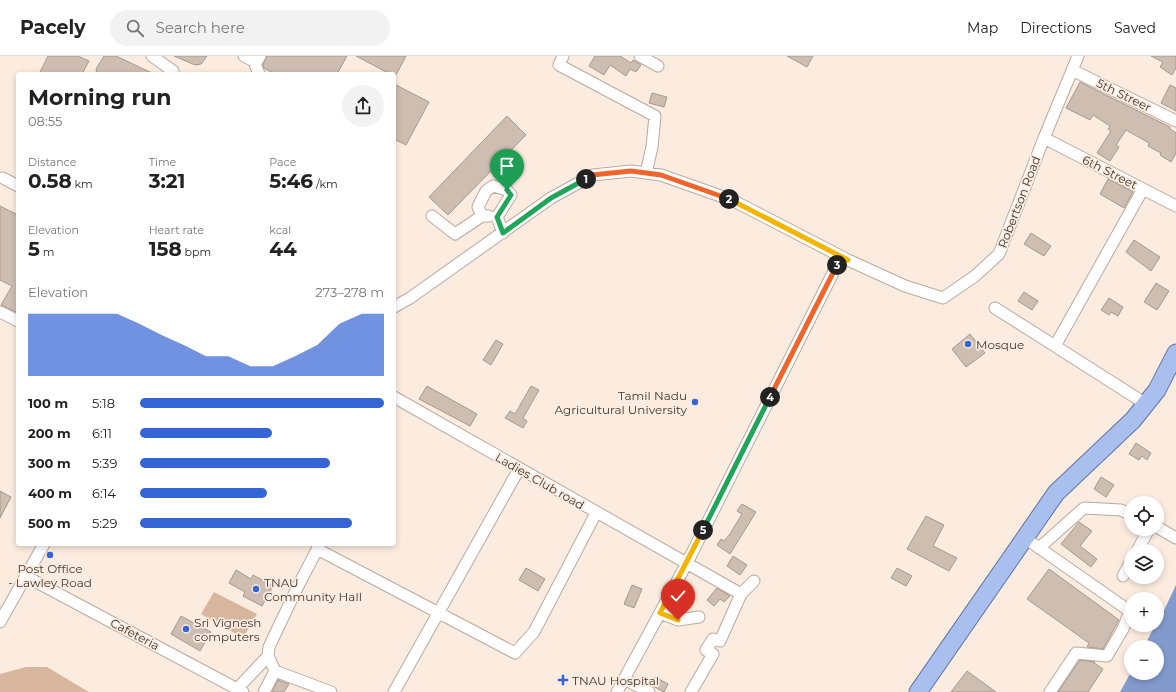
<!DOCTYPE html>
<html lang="en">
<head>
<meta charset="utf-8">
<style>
  :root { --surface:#fff; --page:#f2f2f2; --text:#222; --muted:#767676; --line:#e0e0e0; --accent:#3565d4 }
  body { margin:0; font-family:Montserrat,sans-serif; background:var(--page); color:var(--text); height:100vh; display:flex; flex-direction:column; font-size:15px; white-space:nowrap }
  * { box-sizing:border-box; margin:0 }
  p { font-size:13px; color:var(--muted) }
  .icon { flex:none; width:22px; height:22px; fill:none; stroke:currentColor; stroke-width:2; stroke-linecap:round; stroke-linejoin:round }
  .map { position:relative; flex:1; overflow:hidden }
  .side { position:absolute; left:16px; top:16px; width:380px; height:474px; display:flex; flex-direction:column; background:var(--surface); border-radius:4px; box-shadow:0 2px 6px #0003 }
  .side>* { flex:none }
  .buttons { position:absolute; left:1124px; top:440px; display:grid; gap:8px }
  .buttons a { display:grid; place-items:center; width:40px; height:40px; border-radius:50%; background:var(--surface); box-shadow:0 2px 6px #0003; font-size:20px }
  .pin { position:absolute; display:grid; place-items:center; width:34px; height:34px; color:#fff; margin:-41px -17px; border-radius:50% 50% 50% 0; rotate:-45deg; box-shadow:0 0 4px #0007 }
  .pin .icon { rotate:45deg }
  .km { position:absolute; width:20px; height:20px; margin:-10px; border-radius:50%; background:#222; color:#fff; font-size:11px; line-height:20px; text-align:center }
  .round { display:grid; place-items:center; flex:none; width:42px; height:42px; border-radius:21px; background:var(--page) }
  .overview { display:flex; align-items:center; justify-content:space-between; height:68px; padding:0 12px }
  h1 { font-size:22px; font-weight:700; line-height:30px }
  .figures { display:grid; grid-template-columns:repeat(3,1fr); gap:6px; height:68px; padding:4px 12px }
  .figures div { display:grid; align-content:center }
  .figures b { font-size:20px; font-weight:700 }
  .figures small { font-size:11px; font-weight:400 }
  .figures p { font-size:11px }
  .chart { height:112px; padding:8px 12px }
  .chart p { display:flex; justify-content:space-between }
  .chart svg { width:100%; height:72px; margin-top:4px; fill:var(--accent); opacity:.7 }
  ul { padding:0 12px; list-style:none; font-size:13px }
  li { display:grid; grid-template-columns:64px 48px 1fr; align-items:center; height:30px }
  li i { height:10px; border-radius:5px; background:var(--accent) }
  header { display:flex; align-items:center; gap:24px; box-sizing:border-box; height:56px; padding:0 20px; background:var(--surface); border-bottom:1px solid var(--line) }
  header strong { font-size:19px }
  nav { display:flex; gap:22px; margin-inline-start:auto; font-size:14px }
  .search { width:280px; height:36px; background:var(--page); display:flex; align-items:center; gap:10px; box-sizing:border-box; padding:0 14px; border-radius:22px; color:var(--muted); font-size:15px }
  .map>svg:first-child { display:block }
  .green { fill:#d7b69d }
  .water { fill:#839bcc }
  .building { fill:#cebeb2; stroke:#a7988d }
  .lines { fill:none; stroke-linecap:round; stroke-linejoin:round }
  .minor-casing { stroke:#b9aa9e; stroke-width:13 }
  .primary-casing { stroke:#5f75a6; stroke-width:19 }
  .minor { stroke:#fff; stroke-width:11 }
  .primary { stroke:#a9bfee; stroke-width:17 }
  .split-1-casing { stroke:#fff; stroke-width:8 }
  .split-2-casing { stroke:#fff; stroke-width:8 }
  .split-3-casing { stroke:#fff; stroke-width:8 }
  .split-4-casing { stroke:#fff; stroke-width:8 }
  .split-5-casing { stroke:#fff; stroke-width:8 }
  .split-6-casing { stroke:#fff; stroke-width:8 }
  .split-1 { stroke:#22a559; stroke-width:5 }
  .split-2 { stroke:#f0652b; stroke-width:5 }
  .split-3 { stroke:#f5b400; stroke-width:5 }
  .split-4 { stroke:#f0652b; stroke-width:5 }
  .split-5 { stroke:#22a559; stroke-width:5 }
  .split-6 { stroke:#f5b400; stroke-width:5 }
  .poi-dot { fill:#3565d4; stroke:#fcecdf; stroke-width:1.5 }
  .labels { text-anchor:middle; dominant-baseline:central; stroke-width:3.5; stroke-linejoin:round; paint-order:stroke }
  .street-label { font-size:12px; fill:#403934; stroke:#fcecdf }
  .poi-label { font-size:12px; fill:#403934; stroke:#fcecdf; text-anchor:start }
</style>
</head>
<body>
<header>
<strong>Pacely</strong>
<div class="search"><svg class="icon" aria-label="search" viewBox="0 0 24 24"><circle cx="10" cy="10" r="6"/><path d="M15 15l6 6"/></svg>Search here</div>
<nav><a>Map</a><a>Directions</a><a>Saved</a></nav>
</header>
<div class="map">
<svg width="1176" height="636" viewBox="0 0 1176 636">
  <rect width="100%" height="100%" fill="#fcecdf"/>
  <path class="green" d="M214,536L257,558L243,582L201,558Z
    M26,611H47L89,636H0V618Z"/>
  <path class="water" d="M1176,529V636H1120L1131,616V617H1157V591H1144L1155,569H1157Z"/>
  <path class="building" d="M48,0H78L89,5L82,18H39Z
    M104,0H116L154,18H97L96,13Z
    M174,0H207L201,8L195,9Z
    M267,0H347L337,18H275L264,12L263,9Z
    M356,0H406L395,21L394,18H390Z
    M595,0H620L631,7L633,4L641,9L636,16L630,13L626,20L610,9L604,19L589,10Z
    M787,0H813L807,11Z
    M1151,0H1176V12L1172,19L1160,11L1163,6Z
    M1080,26L1170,71V73L1176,77V97L1171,106L1160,99L1161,97L1148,90L1149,87L1126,74L1116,89L1119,91L1110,105L1097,97L1111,75L1108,73L1110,70L1093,59L1090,64L1066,52Z
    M394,28L429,46L406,89L394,83Z
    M1170,29L1176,32V55L1161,47Z
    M652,37L667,41L664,51L649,47Z
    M507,60L526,79L448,159L429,141Z
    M1108,123L1133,136L1124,152L1100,138Z
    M0,150L18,159V257L1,249L12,230L0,224Z
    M1031,177L1051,190L1044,200L1024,188Z
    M1134,184L1160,201L1151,215L1126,196Z
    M1156,227L1169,235L1157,254L1144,246Z
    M1024,236L1038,245L1032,254L1018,245Z
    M1109,242L1123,251L1118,260L1111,256L1109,259L1101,254Z
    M970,278L985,297L966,311L952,293Z
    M496,284L503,288L491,309L483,304Z
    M427,330L477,358L470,370L419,343Z
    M531,330L539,334L523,362L527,365L523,372L505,362L510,355L515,358Z
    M1136,387L1151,397L1147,404L1142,400L1139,404L1129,398Z
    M1101,421L1114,429L1106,441L1094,433Z
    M0,435L11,441L0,462Z
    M742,448L756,456L730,498L717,489L721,483L724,485L730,478L742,458L737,455Z
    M926,460L944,469L933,490L957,502L949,515L907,493Z
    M1079,466L1092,475L1080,490L1097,503L1091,511L1061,488Z
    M733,500L747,509L740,519L727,510Z
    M526,512L545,523L538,535L519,524Z
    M897,512L912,520L906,530L891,522Z
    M1049,513L1119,564L1103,593L1087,591L1089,587L1027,543Z
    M236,514L251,523L253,519L273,530L262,550L243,540L245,536L229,527Z
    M632,529L642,533L634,552L624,548Z
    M717,532L730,540L724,546L720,543L714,550L707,544Z
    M181,560L211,576L200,595L171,578Z
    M1080,604L1095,606L1094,607L1103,613L1088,636H1058Z
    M967,615L996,636H951Z
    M655,621L668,628L664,636L651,629Z
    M278,624L289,628L284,636H272Z"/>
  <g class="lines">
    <g class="minor-casing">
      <path id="minor" d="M152,0L173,15L172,18
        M244,0L256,6
        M563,0L559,9L655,60L652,91L646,117
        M640,0L658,10
        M1072,14L1176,65
        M259,18L255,8L260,0
        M1044,82L1176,150
        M3,122L18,130
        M1143,133L1055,290L1146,348
        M432,160L455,178L482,160H489
        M482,160L478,151L486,135L493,130L507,134L511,139L497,161L503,177
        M394,251L410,242L551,142L593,119L631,115L661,119L732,144L848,204L905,230L943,242L975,220L999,198L1044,82L1078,0
        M995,252L1055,290
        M0,256L18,265
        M394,341L741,538
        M1157,471L1176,482
        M1025,482L1131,556
        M1039,492L1084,452L1121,454L1131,459
        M317,493L515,597L534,576L596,457
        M1137,495L1149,473
        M25,520L243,636
        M1123,520L1131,505
        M660,557L678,564L699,561
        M0,566L44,488
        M275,615L268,600L269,591L297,532L320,488
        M624,623L649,636
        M238,632L268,600
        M264,636L275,615L331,636
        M394,636L519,413
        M617,636L687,507L839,205L848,204
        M691,636L713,598L706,594L713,583L720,585L741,538L754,525
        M1050,636L1076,597L1107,600L1123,573L1130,555"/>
    </g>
    <g class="primary-casing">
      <path id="primary" d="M918,636L1056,437L1133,364L1157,334L1176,297"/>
    </g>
    <use href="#minor" class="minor"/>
    <use href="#primary" class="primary"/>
  </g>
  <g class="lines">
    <g class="split-1-casing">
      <path id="split-1" d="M507,134L511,139L497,161L503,177L551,142L586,123"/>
    </g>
    <g class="split-2-casing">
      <path id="split-2" d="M586,123L592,119L631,115L661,119L729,143"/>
    </g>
    <g class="split-3-casing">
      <path id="split-3" d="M729,143L848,204L839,205L837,209"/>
    </g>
    <g class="split-4-casing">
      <path id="split-4" d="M770,341L837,209"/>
    </g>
    <g class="split-5-casing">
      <path id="split-5" d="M703,474L770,341"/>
    </g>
    <g class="split-6-casing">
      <path id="split-6" d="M678,564L660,557L703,474"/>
    </g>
    <use href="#split-1" class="split-1"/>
    <use href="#split-2" class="split-2"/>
    <use href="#split-3" class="split-3"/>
    <use href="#split-4" class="split-4"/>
    <use href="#split-5" class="split-5"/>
    <use href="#split-6" class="split-6"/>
  </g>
  <g class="poi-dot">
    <circle cx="968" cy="288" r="4"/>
    <circle cx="695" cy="346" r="4"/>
    <circle cx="50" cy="499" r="4"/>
    <circle cx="256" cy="533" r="4"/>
    <circle cx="186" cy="573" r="4"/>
    <path d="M561 618h4v4h4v4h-4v4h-4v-4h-4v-4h4z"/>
  </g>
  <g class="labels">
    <g class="street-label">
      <text transform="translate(1124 39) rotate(26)">5th Streer</text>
      <text transform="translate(1110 116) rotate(27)">6th Street</text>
      <text transform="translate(1019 146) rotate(-69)">Robertson Road</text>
      <text transform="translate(540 425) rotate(30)">Ladies Club road</text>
      <text transform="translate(135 578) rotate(28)">Cafeteria</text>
    </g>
    <g class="poi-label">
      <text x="976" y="288">Mosque</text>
      <text x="687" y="339" text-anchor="end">Tamil Nadu<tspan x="687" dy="14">Agricultural University</tspan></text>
      <text x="50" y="512" text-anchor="middle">Post Office<tspan x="50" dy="14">- Lawley Road</tspan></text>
      <text x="264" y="526">TNAU<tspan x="264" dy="14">Community Hall</tspan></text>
      <text x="194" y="566">Sri Vignesh<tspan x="194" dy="14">computers</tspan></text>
      <text x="572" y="624">TNAU Hospital</text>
    </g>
  </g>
</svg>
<div class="buttons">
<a><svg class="icon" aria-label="locate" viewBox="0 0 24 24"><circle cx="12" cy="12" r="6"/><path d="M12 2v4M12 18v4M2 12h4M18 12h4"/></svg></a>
<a><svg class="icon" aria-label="layers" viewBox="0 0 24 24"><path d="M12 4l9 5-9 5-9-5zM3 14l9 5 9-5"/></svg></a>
<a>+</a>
<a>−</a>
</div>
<div class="pin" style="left:507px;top:134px;background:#1e9e55"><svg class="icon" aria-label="arrive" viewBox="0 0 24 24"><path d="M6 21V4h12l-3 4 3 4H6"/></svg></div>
<div class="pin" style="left:678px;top:564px;background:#d93025"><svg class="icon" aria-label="check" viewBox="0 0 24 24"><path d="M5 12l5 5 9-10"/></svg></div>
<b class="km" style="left:586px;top:123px">1</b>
<b class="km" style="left:729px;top:143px">2</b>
<b class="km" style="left:837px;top:209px">3</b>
<b class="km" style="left:770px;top:341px">4</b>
<b class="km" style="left:703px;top:474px">5</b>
<section class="side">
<div class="overview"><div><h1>Morning run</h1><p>08:55</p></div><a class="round"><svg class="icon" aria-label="share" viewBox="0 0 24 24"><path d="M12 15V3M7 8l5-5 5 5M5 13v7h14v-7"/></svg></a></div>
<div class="figures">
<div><p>Distance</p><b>0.58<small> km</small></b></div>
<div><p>Time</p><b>3:21</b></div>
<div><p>Pace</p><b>5:46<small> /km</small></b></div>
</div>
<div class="figures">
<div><p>Elevation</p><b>5<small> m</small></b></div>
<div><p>Heart rate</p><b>158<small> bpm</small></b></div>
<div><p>kcal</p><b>44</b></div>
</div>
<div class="chart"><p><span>Elevation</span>273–278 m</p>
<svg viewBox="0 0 160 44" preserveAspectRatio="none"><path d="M0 44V6L10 6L20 6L30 6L40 6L50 12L60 19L70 25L80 32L90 32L100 38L110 38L120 32L130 25L140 12L150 6L160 6V44z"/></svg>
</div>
<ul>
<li><b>100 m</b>5:18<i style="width:100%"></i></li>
<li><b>200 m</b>6:11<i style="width:54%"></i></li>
<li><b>300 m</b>5:39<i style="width:78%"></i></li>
<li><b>400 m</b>6:14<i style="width:52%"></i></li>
<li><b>500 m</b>5:29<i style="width:87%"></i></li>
</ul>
</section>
</div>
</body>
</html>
